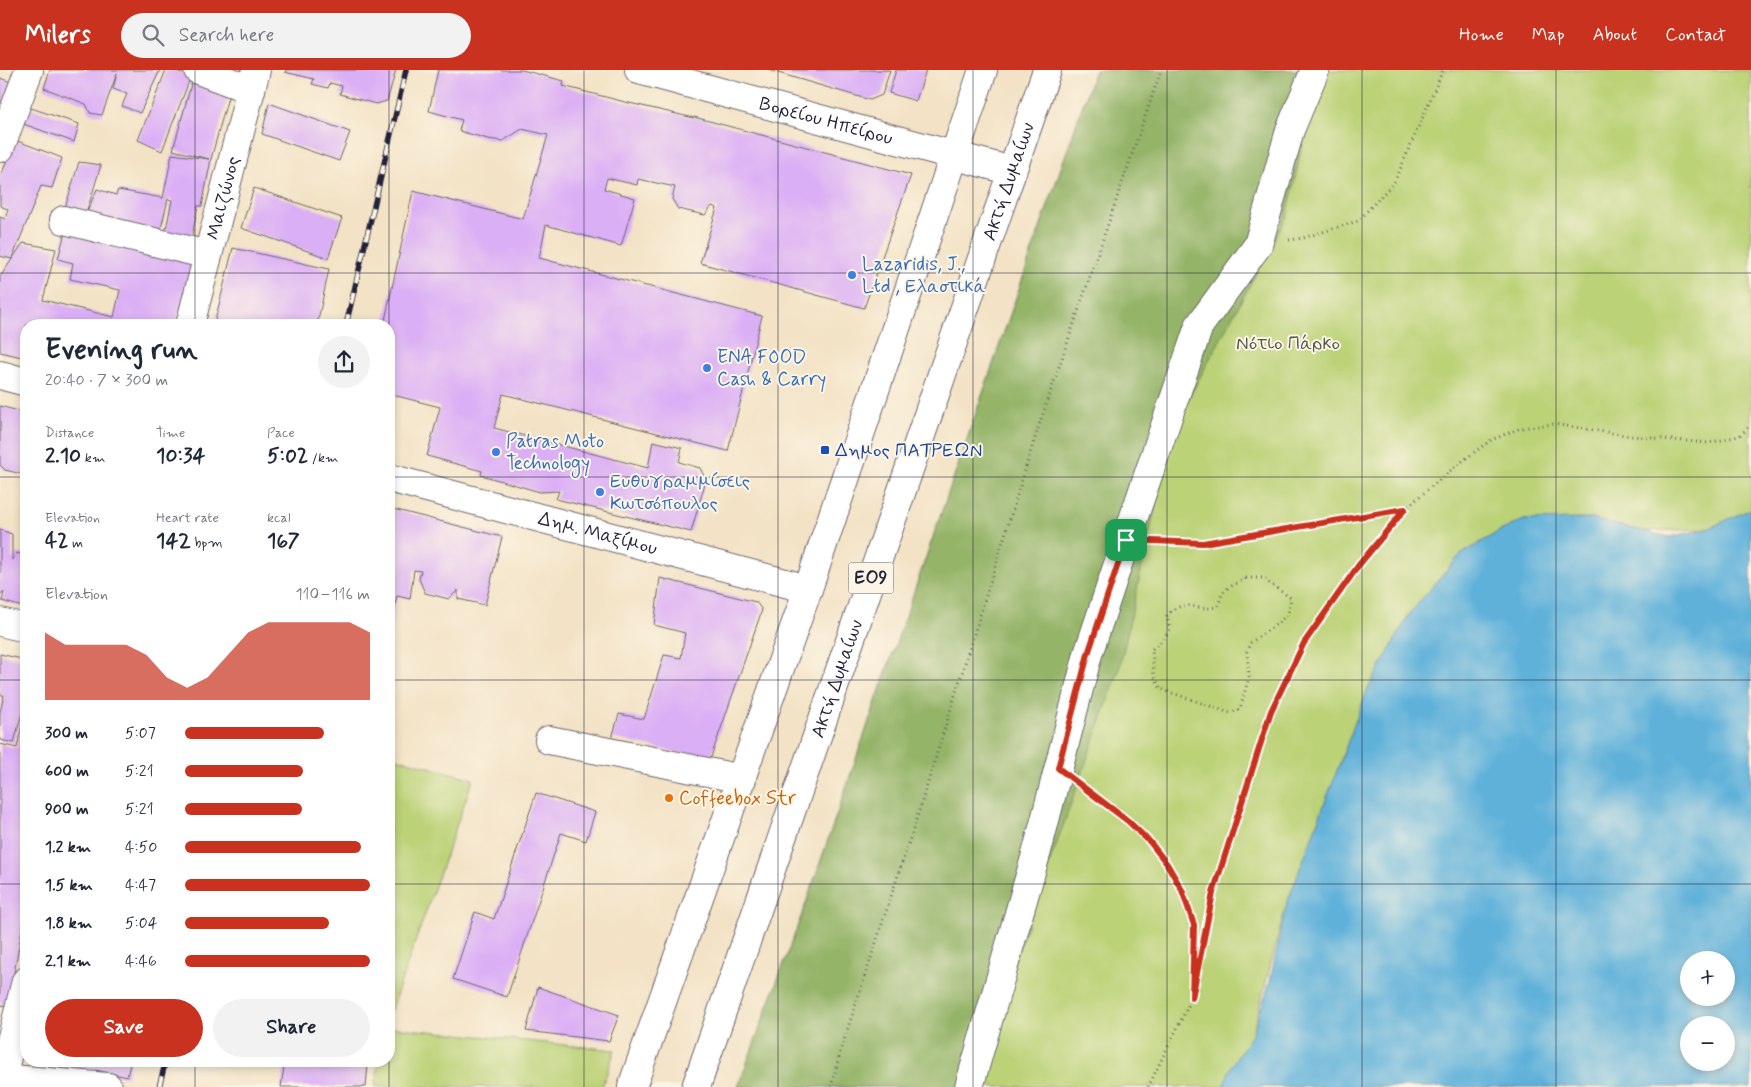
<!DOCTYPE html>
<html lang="en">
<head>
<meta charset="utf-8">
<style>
  :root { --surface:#fff; --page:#f2f2f3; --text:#1f2937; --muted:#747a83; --accent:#c8321e }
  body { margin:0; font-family:Mynerve,sans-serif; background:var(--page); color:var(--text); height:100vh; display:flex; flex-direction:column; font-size:19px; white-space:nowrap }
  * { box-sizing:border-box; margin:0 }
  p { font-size:16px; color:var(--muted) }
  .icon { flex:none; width:28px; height:28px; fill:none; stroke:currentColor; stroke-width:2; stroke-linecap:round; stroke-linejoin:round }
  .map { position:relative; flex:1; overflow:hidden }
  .details { position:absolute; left:20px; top:249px; width:375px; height:748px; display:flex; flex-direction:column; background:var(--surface); border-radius:20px; box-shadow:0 2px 8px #0003 }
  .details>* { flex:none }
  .controls { position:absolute; left:1680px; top:881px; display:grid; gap:10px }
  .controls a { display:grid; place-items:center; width:55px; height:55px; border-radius:50%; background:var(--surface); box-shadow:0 2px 8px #0003; font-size:25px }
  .pin { position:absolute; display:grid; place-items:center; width:42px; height:42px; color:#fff; margin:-21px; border-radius:10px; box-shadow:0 2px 8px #0006 }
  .round { display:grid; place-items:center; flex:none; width:52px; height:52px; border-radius:26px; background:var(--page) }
  .summary { display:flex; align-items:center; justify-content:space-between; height:85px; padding:0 25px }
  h1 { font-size:28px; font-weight:800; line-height:38px }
  .stats { display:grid; grid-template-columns:repeat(3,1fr); gap:8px; height:85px; padding:5px 25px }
  .stats div { display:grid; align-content:center }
  .stats b { font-size:21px; font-weight:800 }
  .stats small { font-size:14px; font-weight:400 }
  .stats p { font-size:14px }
  .chart { height:140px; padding:10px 25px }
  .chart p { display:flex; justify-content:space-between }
  .chart svg { width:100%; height:90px; margin-top:5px; fill:var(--accent); opacity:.7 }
  .primary-button { display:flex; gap:10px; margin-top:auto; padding:10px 25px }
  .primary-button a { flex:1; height:58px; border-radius:30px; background:var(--accent); color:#fff; font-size:20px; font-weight:800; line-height:58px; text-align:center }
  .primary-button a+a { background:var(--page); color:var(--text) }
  ul { padding:0 25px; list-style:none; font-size:16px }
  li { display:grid; grid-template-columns:80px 60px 1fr; align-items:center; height:38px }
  li i { height:12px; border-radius:6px; background:var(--accent) }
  header { display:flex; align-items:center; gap:30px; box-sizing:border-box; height:70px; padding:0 25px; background:var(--accent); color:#fff }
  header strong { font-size:24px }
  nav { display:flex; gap:28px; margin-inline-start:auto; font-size:18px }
  .search { width:350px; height:45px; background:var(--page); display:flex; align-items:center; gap:12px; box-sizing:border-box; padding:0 18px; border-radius:28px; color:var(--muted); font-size:19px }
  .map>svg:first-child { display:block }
  .green { fill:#bbd277; stroke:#6e7a59 }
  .forest { fill:#94b468; stroke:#5b6b52 }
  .water { fill:#5fb1da; stroke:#406a8a; fill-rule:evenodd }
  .building { fill:#dbaff5 }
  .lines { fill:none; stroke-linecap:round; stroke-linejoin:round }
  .minor-casing { stroke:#6b656b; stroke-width:30 }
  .major-casing { stroke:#6b656b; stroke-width:30 }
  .path { stroke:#6b656b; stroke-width:3; stroke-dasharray:1 4; stroke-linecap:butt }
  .minor { stroke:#fff; stroke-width:28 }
  .major { stroke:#fff; stroke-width:28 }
  .rail-casing { stroke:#22223b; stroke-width:5.5 }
  .rail { stroke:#fcf5e5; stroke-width:4; stroke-dasharray:11; stroke-linecap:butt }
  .route-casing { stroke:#fff; stroke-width:10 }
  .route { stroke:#c8321e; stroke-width:6 }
  .grid { fill:none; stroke:#22223b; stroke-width:1; stroke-opacity:0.55 }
  .shop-dot { fill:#3f7fe0; stroke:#fcf5e5; stroke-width:2 }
  .transit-dot { fill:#1a4fb4; stroke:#fcf5e5; stroke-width:2 }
  .food-dot { fill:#e8710a; stroke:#fcf5e5; stroke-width:2 }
  .labels { text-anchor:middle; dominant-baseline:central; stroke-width:4; stroke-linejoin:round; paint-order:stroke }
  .shield { fill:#fcf5e5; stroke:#63616e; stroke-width:1 }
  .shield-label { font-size:18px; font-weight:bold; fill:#22223b }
  .street-label { font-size:19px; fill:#22223b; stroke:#fcf5e5 }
  .shop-label { font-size:19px; fill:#366cbe; stroke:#fcf5e5; text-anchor:start }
  .park-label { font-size:19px; fill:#50574d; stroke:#fcf5e5 }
  .transit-label { font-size:19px; fill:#164399; stroke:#fcf5e5; text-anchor:start }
  .food-label { font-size:19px; fill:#c56008; stroke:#fcf5e5; text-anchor:start }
</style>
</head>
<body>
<header>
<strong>Milers</strong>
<div class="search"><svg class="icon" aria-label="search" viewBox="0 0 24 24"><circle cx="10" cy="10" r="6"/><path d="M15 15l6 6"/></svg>Search here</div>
<nav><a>Home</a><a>Map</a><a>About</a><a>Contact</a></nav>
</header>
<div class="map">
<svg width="1751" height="1017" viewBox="0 0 1751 1017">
  <rect width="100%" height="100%" fill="#fcf5e5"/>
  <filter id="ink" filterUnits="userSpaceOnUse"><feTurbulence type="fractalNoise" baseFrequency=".02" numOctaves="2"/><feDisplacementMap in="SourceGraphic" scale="10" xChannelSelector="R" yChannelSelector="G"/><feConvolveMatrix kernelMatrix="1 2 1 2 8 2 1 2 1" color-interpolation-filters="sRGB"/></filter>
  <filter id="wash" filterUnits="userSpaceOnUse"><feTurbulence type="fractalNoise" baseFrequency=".0096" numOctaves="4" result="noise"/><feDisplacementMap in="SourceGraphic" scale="20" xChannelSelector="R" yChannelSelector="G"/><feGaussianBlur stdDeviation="1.12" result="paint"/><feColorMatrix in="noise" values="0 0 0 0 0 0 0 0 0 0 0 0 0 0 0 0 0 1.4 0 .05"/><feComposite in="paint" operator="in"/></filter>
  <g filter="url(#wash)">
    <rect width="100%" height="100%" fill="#f3e2c5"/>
    <path class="green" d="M1095,0H1751V439L1707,459L1641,461L1593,449L1524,450L1498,462L1460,485L1410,543L1367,621L1286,836L1252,965L1225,1017H738L804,839Z
      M389,686L473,709L391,940L389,939Z
      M389,957L615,980L602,1017H375L379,990H389Z"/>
    <path class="forest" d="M1095,0H1318L1287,146L1173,357L1119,600L969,1017H738L804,839Z"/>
    <path class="water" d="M1751,439V1017H1223L1231,996L1252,965L1270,911L1286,836L1367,621L1410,543L1460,485L1498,462L1524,450L1593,449L1669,467L1707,459ZM1689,890H1726V928H1689ZM1689,955H1726V992H1689Z"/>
    <g id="blocks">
      <path class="building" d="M50,0H160L140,43L122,36L127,24L113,19L117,3L102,45L90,43L86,34L44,18Z
        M166,0H173L191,6L162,81L138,70Z
        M286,0H396L387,31L376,34L340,24L342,16L330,13L328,18L312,14L314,9L285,2Z
        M438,0H522L564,11L563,16L625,32L694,48V47L911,105L864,238L700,193L717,138L712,136L705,145L678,139L672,129L675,117L638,109L637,115L607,108L604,119L635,128L621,176L546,155L539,188L762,246L728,381L503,324L494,358L648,398L653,371L682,378L679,392L700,398L706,410L691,462L556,429L559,421L540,422L481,405L482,401L427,386L440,337L389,324V255H384L413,121L523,149L548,65L522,59L503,71L488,69L459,61L462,50L429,41Z
        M768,0H890L882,25L870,30Z
        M896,0H926L916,31L889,23Z
        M0,8L16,14L0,58Z
        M192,11L230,20L211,89L202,136H198L190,175L164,169L172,130L168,129L159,167L107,155L85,147L74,146L65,138L79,92L101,95L85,147L97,119L116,125L118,120L163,128L172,84L209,89L173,80Z
        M269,33L350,62L339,91L262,64Z
        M22,35L79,54L74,72L18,52Z
        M15,70L62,88L52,118L41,116L12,189L0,186V147L5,149L8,139L0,136V108Z
        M254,118L342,148L328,188L241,158Z
        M67,155L197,191L188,237L179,241L176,255H26V288L0,282V207L23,173L56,179L43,230L114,247L120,220L70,209L73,193L58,189Z
        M233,178L329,199L317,255H214Z
        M0,336L26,343V405L5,400L0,395Z
        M389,438L502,467L485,535L458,529V520L449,529L425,523L419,509L421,501L414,500L410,529L397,526L389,563Z
        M0,460L12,464V490L17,483L26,485V538L2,531L4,522L0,524Z
        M660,508L756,532L762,540L710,690L612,668L619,644L644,649L664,585L681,588L685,563L654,555Z
        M0,584L26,590V628L14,673L0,670V642L4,625H0Z
        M25,640L26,855L23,854L8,936L0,935V674L17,678Z
        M536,723L595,742L586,771L561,763L507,927L453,909L475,842L494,849Z
        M538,917L619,945L609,971L526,961Z
        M51,990H131L127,1007L96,1000L95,1008L49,1000Z
        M285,990H337L368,994L366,1017H281Z"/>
    </g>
  </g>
  <g filter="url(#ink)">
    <use href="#blocks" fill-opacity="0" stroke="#6b656b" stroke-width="1"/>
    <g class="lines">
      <g class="minor-casing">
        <g id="minor">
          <path d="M198,0L251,20"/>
          <path d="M0,78L29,0"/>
          <path d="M64,150L208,185"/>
          <path id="s1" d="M190,255L256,0"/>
          <path d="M0,305L26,312"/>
          <path id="s2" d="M389,408L808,519"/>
          <path d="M0,552L26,558"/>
          <path d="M549,670L742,709"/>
          <path d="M0,1008L108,1017"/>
          <path d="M0,1015L26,911"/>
          <path d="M969,1017L1037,781L1088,584L1126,470L1199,256L1258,175L1290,60L1315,0"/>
        </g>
      </g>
      <g class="major-casing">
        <g id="major">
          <path id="s3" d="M639,0L1012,101"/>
          <path d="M632,1017L808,519L983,0"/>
          <path id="s4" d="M696,1017L1047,0"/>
        </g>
      </g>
      <path class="path" d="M1289,170L1303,168L1358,151L1395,111L1443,0
        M1157,471L1203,473L1405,439L1457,395L1491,370L1521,358L1554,354L1631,366L1708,373L1739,366L1751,355
        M1246,508H1265L1270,514L1291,528L1288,544L1277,554L1250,573L1247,582L1249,607L1240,639L1230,643L1161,619L1154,606L1152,579L1163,570L1170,559L1167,546C1185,525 1198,544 1218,536L1222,524L1228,518Z
        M1083,717L1128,751L1150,772L1167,795L1182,820L1194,855L1192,919
        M1192,929L1213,823L1271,641L1304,573L1358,496L1405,439
        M831,1017L841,979L920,738L1039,355L1161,0
        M1148,1017L1192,928"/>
      <use href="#minor" class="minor"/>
      <use href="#major" class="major"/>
      <g class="rail-casing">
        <path id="rail" d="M346,255L406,0
          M159,1017L166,990"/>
      </g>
      <use href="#rail" class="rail"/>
    </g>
  </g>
  <g class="lines" filter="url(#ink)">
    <g class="route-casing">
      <path id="route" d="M1405,439L1358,496L1304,573L1271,641L1213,823L1192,928L1194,855L1182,820L1167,794L1150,772L1128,751L1058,698L1088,584L1126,470L1203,473Z"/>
    </g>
    <use href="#route" class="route"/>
  </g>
  <path class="grid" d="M195,0V255M389,0V1017M584,0V1017M778,0V1017M973,0V1017M1167,0V1017M1362,0V1017M1556,0V1017M0,203H1751M0,407H26M389,407H1751M0,610H26M389,610H1751M0,814H26M389,814H1751M195,990V1017"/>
  <g class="shop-dot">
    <circle cx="852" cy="205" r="5"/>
    <circle cx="707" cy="298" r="5"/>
    <circle cx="496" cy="382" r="5"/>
    <circle cx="600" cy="422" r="5"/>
  </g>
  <rect class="transit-dot" x="820" y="375" width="10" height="10" rx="2.5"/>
  <circle class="food-dot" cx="669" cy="728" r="5"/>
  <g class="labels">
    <rect class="shield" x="848.5" y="492.5" width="45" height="31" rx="4"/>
    <g class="shield-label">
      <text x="871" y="508">ΕΟ9</text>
    </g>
    <g class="street-label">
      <text stroke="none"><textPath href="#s3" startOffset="194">Βορείου Ηπείρου</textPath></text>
      <text stroke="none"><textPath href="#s4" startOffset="958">Ακτή Δυμαίων</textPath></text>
      <text stroke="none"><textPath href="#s1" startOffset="131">Μαιζώνος</textPath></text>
      <text stroke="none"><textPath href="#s2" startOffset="216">Δημ. Μαξίμου</textPath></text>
      <text stroke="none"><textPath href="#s4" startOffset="432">Ακτή Δυμαίων</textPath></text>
    </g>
    <g class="shop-label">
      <text x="862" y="194">Lazaridis, J.,<tspan x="862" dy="22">Ltd , Ελαστικά</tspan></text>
      <text x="717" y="287">ENA FOOD<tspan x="717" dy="22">Cash &amp; Carry</tspan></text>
      <text x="506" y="371">Patras Moto<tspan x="506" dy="22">Technology</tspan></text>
      <text x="610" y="411">Ευθυγραμμίσεις<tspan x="610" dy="22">Κωτσόπουλος</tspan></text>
    </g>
    <g class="park-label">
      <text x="1288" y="273">Νότιο Πάρκο</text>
    </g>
    <g class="transit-label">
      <text x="835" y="380">Δημος ΠΑΤΡΕΩΝ</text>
    </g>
    <g class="food-label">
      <text x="679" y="728">Coffeebox Str</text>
    </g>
  </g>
</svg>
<div class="controls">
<a>+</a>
<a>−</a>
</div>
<div class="pin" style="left:1126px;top:470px;background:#1e9e55"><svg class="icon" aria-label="arrive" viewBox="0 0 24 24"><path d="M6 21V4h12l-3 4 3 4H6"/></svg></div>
<section class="details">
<div class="summary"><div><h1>Evening run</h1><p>20:40 · 7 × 300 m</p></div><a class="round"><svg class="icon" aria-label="share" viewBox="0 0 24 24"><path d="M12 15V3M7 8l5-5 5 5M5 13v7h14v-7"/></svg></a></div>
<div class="stats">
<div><p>Distance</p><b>2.10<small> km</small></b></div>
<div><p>Time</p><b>10:34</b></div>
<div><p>Pace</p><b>5:02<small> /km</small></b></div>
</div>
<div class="stats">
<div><p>Elevation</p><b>42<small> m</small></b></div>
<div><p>Heart rate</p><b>142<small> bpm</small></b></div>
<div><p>kcal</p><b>167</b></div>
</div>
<div class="chart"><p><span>Elevation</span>110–116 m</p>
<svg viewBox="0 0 160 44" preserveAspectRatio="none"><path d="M0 44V11L10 17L20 17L30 17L40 17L50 22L60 33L70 38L80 33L90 22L100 11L110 6L120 6L130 6L140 6L150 6L160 11V44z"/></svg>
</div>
<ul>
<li><b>300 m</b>5:07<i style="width:75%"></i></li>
<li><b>600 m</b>5:21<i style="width:64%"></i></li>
<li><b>900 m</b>5:21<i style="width:63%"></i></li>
<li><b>1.2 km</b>4:50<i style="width:95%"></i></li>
<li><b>1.5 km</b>4:47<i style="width:100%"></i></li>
<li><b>1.8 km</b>5:04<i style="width:78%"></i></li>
<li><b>2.1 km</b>4:46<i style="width:100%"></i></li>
</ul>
<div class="primary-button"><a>Save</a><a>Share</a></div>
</section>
</div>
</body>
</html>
